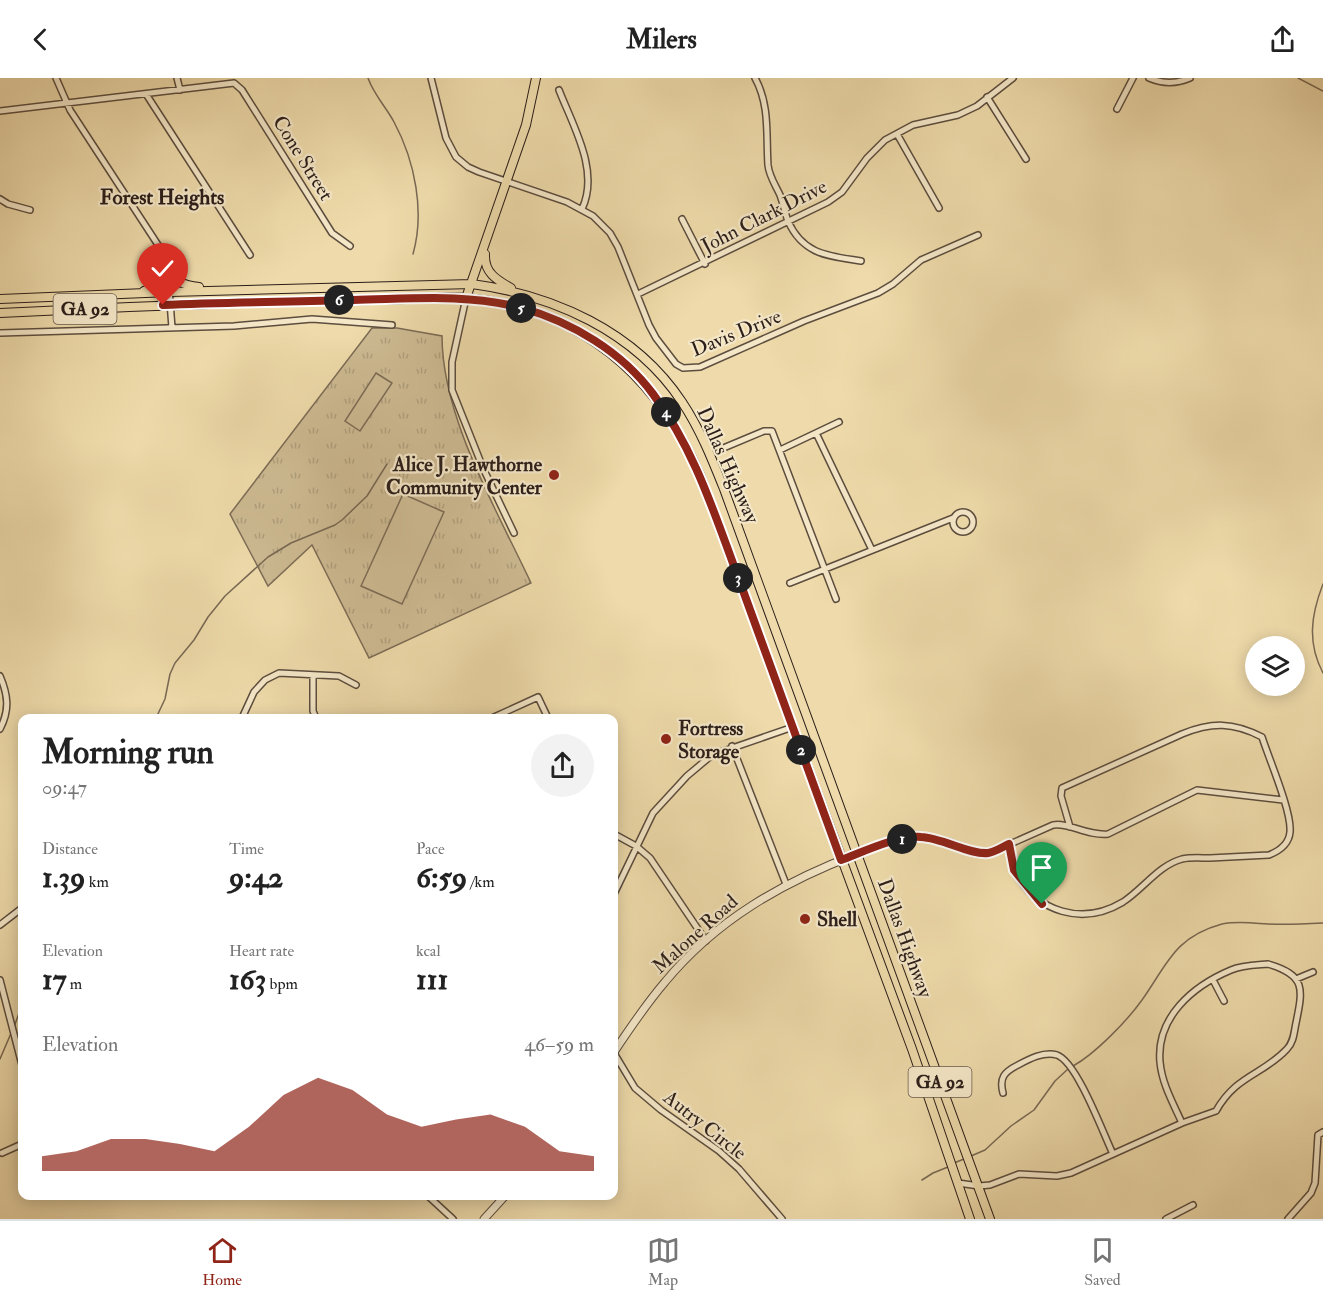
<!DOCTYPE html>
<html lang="en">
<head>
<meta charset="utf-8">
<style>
  :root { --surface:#fff; --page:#f2f2f2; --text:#222; --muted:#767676; --line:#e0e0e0; --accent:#8f2418 }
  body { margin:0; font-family:"IM FELL Double Pica",serif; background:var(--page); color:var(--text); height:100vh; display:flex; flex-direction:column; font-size:22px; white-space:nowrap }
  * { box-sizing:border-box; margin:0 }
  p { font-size:20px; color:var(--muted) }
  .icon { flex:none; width:33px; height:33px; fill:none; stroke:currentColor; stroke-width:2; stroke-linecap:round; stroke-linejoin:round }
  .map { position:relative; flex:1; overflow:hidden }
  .sheet { position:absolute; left:18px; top:636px; width:600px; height:486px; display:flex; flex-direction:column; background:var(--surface); border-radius:12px; box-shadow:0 3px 15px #0003 }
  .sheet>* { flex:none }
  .fabs { position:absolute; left:1245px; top:558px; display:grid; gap:12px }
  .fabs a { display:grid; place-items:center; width:60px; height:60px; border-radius:50%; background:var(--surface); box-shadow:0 3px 15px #0003; font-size:30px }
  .pin { position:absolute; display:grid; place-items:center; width:51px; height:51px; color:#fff; margin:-62px -26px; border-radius:50% 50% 50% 0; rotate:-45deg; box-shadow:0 0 6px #0007 }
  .pin .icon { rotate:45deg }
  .km { position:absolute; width:30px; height:30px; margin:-15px; border-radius:50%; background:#222; color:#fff; font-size:16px; line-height:30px; text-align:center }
  .round { display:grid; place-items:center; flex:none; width:63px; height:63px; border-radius:32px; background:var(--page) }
  .summary { display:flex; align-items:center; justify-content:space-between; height:102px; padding:0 24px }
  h1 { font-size:33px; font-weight:800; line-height:45px }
  .figures { display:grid; grid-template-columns:repeat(3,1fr); gap:9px; height:102px; padding:6px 24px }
  .figures div { display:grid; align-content:center }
  .figures b { font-size:30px; font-weight:800 }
  .figures small { font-size:16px; font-weight:400 }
  .figures p { font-size:16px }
  .chart { height:168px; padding:12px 24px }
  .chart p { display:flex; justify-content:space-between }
  .chart svg { width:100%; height:108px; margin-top:6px; fill:var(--accent); opacity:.7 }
  header { display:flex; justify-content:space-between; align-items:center; height:78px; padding:0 24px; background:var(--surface); font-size:27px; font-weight:800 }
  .menu { display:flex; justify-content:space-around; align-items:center; height:84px; border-top:2px solid var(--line); background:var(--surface); font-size:16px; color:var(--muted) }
  .menu a { display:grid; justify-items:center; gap:3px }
  .menu .current { color:var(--accent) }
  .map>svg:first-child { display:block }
  .grass { fill:url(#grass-tufts); stroke:#7c6c56; stroke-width:1.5 }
  .pitch { fill:#cdba92; stroke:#7c6c56; stroke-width:1.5 }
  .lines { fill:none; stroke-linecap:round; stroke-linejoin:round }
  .stream { stroke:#786853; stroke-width:1.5 }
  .minor-casing { stroke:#5c4d3e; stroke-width:8 }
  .tertiary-casing { stroke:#5c4d3e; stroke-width:9 }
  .primary-casing { stroke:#2b1e1a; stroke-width:10 }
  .minor { stroke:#f4e7c8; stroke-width:5 }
  .tertiary { stroke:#f4e7c8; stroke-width:7 }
  .primary { stroke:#eedaaa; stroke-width:8 }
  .route-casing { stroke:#fff; stroke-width:12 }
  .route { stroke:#8f2418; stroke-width:8 }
  .poi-dot { fill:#8f2418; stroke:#f4e7c8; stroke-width:2 }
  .labels { text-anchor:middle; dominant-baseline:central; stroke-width:4.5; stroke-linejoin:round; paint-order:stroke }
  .shield { fill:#f4e7c8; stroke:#675a4e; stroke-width:1.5 }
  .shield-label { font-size:18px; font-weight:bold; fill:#2b1e1a }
  .street-label { font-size:20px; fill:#2b1e1a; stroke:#f4e7c8 }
  .poi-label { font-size:20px; font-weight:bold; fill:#2b1e1a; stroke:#f4e7c8; text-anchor:start }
  .neighbourhood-label { font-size:21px; font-weight:bold; fill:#2b1e1a; stroke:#f4e7c8 }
</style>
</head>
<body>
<header><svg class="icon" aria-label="back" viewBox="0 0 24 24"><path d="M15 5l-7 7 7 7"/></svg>Milers<svg class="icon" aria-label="share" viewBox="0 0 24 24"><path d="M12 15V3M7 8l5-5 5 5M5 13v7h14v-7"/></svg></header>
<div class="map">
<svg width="1323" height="1141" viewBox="0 0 1323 1141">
  <defs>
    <pattern id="grass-tufts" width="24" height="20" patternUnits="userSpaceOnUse" patternTransform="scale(1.5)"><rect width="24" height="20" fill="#cdba92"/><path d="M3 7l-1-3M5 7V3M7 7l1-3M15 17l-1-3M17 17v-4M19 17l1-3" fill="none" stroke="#b09f7d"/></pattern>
  </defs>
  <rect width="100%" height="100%" fill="#eedaaa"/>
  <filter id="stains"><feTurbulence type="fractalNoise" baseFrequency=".00333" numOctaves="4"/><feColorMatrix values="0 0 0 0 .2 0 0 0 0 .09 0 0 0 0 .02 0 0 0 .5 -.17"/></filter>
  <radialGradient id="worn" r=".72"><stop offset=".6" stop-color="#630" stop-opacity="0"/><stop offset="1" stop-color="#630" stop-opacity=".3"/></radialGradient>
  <path class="grass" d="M372,250H397L442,258C442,340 497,432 531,505L369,580L312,467L268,508L230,436Z"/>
  <path class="pitch" d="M376,295L392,305L360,353L345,343Z
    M403,416L444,434L402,526L361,508Z"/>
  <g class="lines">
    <path class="stream" d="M368,0C374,17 386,29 394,44C415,83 425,134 413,176
      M1298,0L1323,13
      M1323,506C1311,537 1307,565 1323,595
      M156,640L165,621L170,596L175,585L194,562L208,539L225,518L268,479L291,465L335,447L342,442L367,418L387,386
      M14,949L22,927
      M0,981L12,953
      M1073,988C1095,976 1127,943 1142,922C1167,887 1174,859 1222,846C1238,843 1252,845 1268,846C1286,847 1305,846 1323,845
      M971,1078L985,1072L1011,1048L1034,1032L1055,1003L1068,991
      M954,1085L964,1081
      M922,1102L933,1095L948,1089"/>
    <g class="minor-casing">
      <path id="minor" d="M56,0L70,32L162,173L168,197L172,250
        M177,0L180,12
        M431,0L446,60L456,79L468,89L479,94L567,124L593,138L610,155L618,169L649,247L656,260L676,286L683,290L700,289L804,243L878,215L893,206L921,182L978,157
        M755,0C770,27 766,57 768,87C769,98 775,106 780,117C783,125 785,135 788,143C803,177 829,178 861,183
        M1149,0C1163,6 1176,6 1190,0
        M559,12C573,48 600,93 582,131
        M146,16L250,177
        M987,19L1026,81
        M1117,31L1133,0
        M0,33L234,5L242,12L332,155L350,168
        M897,56L939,130
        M0,121L8,126L30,132
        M682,141L705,186
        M638,216L828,124L842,114L867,80L885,62L913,47L958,37L977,28L1013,0
        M466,220L452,284V312L483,390L514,455
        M0,255L234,248L312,241L392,247
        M816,355L872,472
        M707,366L715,371H721L764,353H772L836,521
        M780,372L839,344
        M953 444a10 10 0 1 1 20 0a10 10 0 1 1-20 0Z
        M790,505L953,440
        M313,597V633L316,640
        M0,598C8,617 10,632 0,651
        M242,640L254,614L265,602L279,595L339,598L356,607
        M492,640L538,619L548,640
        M732,668L786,806
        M614,756L636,768L650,780L706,863
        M1009,766C1011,774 1011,785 1015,793C1037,835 1083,848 1123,824C1143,811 1159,787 1182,781C1191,779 1201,780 1210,780C1229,779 1249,778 1269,777C1279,773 1289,766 1290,754C1292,734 1269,681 1262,659C1233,644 1212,644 1182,656L1062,710L1061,718L1070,749
        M857,776L905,760L918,758L950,764L978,775H990L1053,747C1069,744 1086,758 1108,756L1197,712L1283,722
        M614,816L653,735L687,698L712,677L793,649
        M0,847L22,830
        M1268,886C1306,897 1303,911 1296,945C1294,954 1294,964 1287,971C1263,997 1236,997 1216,1033L1182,1045C1173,1025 1162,1006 1160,984C1156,939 1193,908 1231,892C1242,887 1256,887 1268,886Z
        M1296,901L1313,894
        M0,902L22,987
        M1213,902L1224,923
        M614,975L635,1010L661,1032L719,1073L739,1091L782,1141
        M1003,1015C999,1000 1004,994 1018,987C1029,981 1044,973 1057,977C1077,984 1103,1055 1113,1076
        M2,1075L22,1066
        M958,1105L979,1108L990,1107L1019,1096L1057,1098L1071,1095L1182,1045
        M428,1118L453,1141
        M1166,1141L1193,1127
        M1288,1141L1311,1115L1315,1105L1318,1057L1323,1054"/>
    </g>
    <g class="tertiary-casing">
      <path id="tertiary" d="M614,974C630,950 646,926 665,904C716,842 783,804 857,776
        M484,1141L505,1118"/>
    </g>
    <g class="primary-casing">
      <path id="primary" d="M485,176C484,195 497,202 511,210
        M167,189C175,204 183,207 199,209
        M144,213C157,208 162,203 167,189
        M466,220L526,47L536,0
        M0,221L170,214L472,206C553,217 635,253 682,324C700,351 712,381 724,411L990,1141
        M0,235C98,230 196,226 295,223C333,223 371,222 408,221C428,220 448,218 467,220C581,231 655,295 700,397L912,971L970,1141"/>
    </g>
    <use href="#minor" class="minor"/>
    <use href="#tertiary" class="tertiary"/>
    <use href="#primary" class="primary"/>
  </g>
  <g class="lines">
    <g class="route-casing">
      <path id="route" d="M163,227C226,224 290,224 353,222C410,221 466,215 522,230C572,244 622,274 653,316C696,373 716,441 741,507C775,598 808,690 841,782C863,774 898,757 921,759C943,760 970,777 988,775C995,774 1002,769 1009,766L1014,792L1042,826"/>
    </g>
    <use href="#route" class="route"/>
  </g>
  <g class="poi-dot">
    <circle cx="554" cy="397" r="6"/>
    <circle cx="666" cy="661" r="6"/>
    <circle cx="805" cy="841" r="6"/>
  </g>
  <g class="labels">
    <g class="shield">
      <rect x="53.5" y="216" width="63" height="30" rx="4.5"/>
      <rect x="908.5" y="989" width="63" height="30" rx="4.5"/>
    </g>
    <g class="shield-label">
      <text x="85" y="231">GA 92</text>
      <text x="940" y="1004">GA 92</text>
    </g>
    <g class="street-label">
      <text transform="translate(303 80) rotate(58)">Cone Street</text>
      <text transform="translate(764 138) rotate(-27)">John Clark Drive</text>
      <text transform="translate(736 255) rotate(-22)">Davis Drive</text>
      <text transform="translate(728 387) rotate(66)">Dallas Highway</text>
      <text transform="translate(695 856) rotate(-42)">Malone Road</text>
      <text transform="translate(905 860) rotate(70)">Dallas Highway</text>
      <text transform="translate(705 1047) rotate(38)">Autry Circle</text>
    </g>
    <g class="poi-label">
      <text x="542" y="386" text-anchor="end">Alice J. Hawthorne<tspan x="542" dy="23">Community Center</tspan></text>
      <text x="678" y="650">Fortress<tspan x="678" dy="23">Storage</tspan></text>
      <text x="817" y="841">Shell</text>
    </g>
    <g class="neighbourhood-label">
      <text x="162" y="119">Forest Heights</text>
    </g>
  </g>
  <rect width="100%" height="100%" filter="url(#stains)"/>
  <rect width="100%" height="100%" fill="url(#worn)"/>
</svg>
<div class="fabs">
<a><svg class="icon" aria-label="layers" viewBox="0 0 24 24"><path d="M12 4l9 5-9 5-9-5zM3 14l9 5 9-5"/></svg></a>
</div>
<div class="pin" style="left:1042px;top:826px;background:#1e9e55"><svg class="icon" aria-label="arrive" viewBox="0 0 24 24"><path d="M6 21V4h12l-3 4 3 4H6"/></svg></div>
<div class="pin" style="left:163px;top:227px;background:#d93025"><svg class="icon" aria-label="check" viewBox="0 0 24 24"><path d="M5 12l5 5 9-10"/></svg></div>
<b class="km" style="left:902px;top:761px">1</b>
<b class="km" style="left:801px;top:672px">2</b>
<b class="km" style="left:738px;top:500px">3</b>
<b class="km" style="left:666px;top:334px">4</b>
<b class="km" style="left:521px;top:230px">5</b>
<b class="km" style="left:339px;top:222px">6</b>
<section class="sheet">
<div class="summary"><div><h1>Morning run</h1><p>09:47</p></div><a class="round"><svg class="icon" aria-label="share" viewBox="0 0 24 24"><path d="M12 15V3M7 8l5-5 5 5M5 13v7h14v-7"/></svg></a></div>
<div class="figures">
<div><p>Distance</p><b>1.39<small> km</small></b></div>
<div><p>Time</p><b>9:42</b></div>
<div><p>Pace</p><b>6:59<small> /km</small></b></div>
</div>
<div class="figures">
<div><p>Elevation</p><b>17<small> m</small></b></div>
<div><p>Heart rate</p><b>163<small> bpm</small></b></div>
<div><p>kcal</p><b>111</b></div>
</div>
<div class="chart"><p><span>Elevation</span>46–59 m</p>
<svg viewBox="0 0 160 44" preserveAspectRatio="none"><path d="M0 44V38L10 36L20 31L30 31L40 33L50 36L60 26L70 13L80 6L90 11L100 21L110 26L120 23L130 21L140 26L150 36L160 38V44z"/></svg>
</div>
</section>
</div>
<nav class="menu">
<a class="current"><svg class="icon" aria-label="home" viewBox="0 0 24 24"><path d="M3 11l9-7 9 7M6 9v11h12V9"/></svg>Home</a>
<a><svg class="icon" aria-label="map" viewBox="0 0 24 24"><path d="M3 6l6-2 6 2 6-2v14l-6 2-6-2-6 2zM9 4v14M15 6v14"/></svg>Map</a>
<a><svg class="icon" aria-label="saved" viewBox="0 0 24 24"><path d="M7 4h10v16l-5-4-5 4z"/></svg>Saved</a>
</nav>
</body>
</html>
